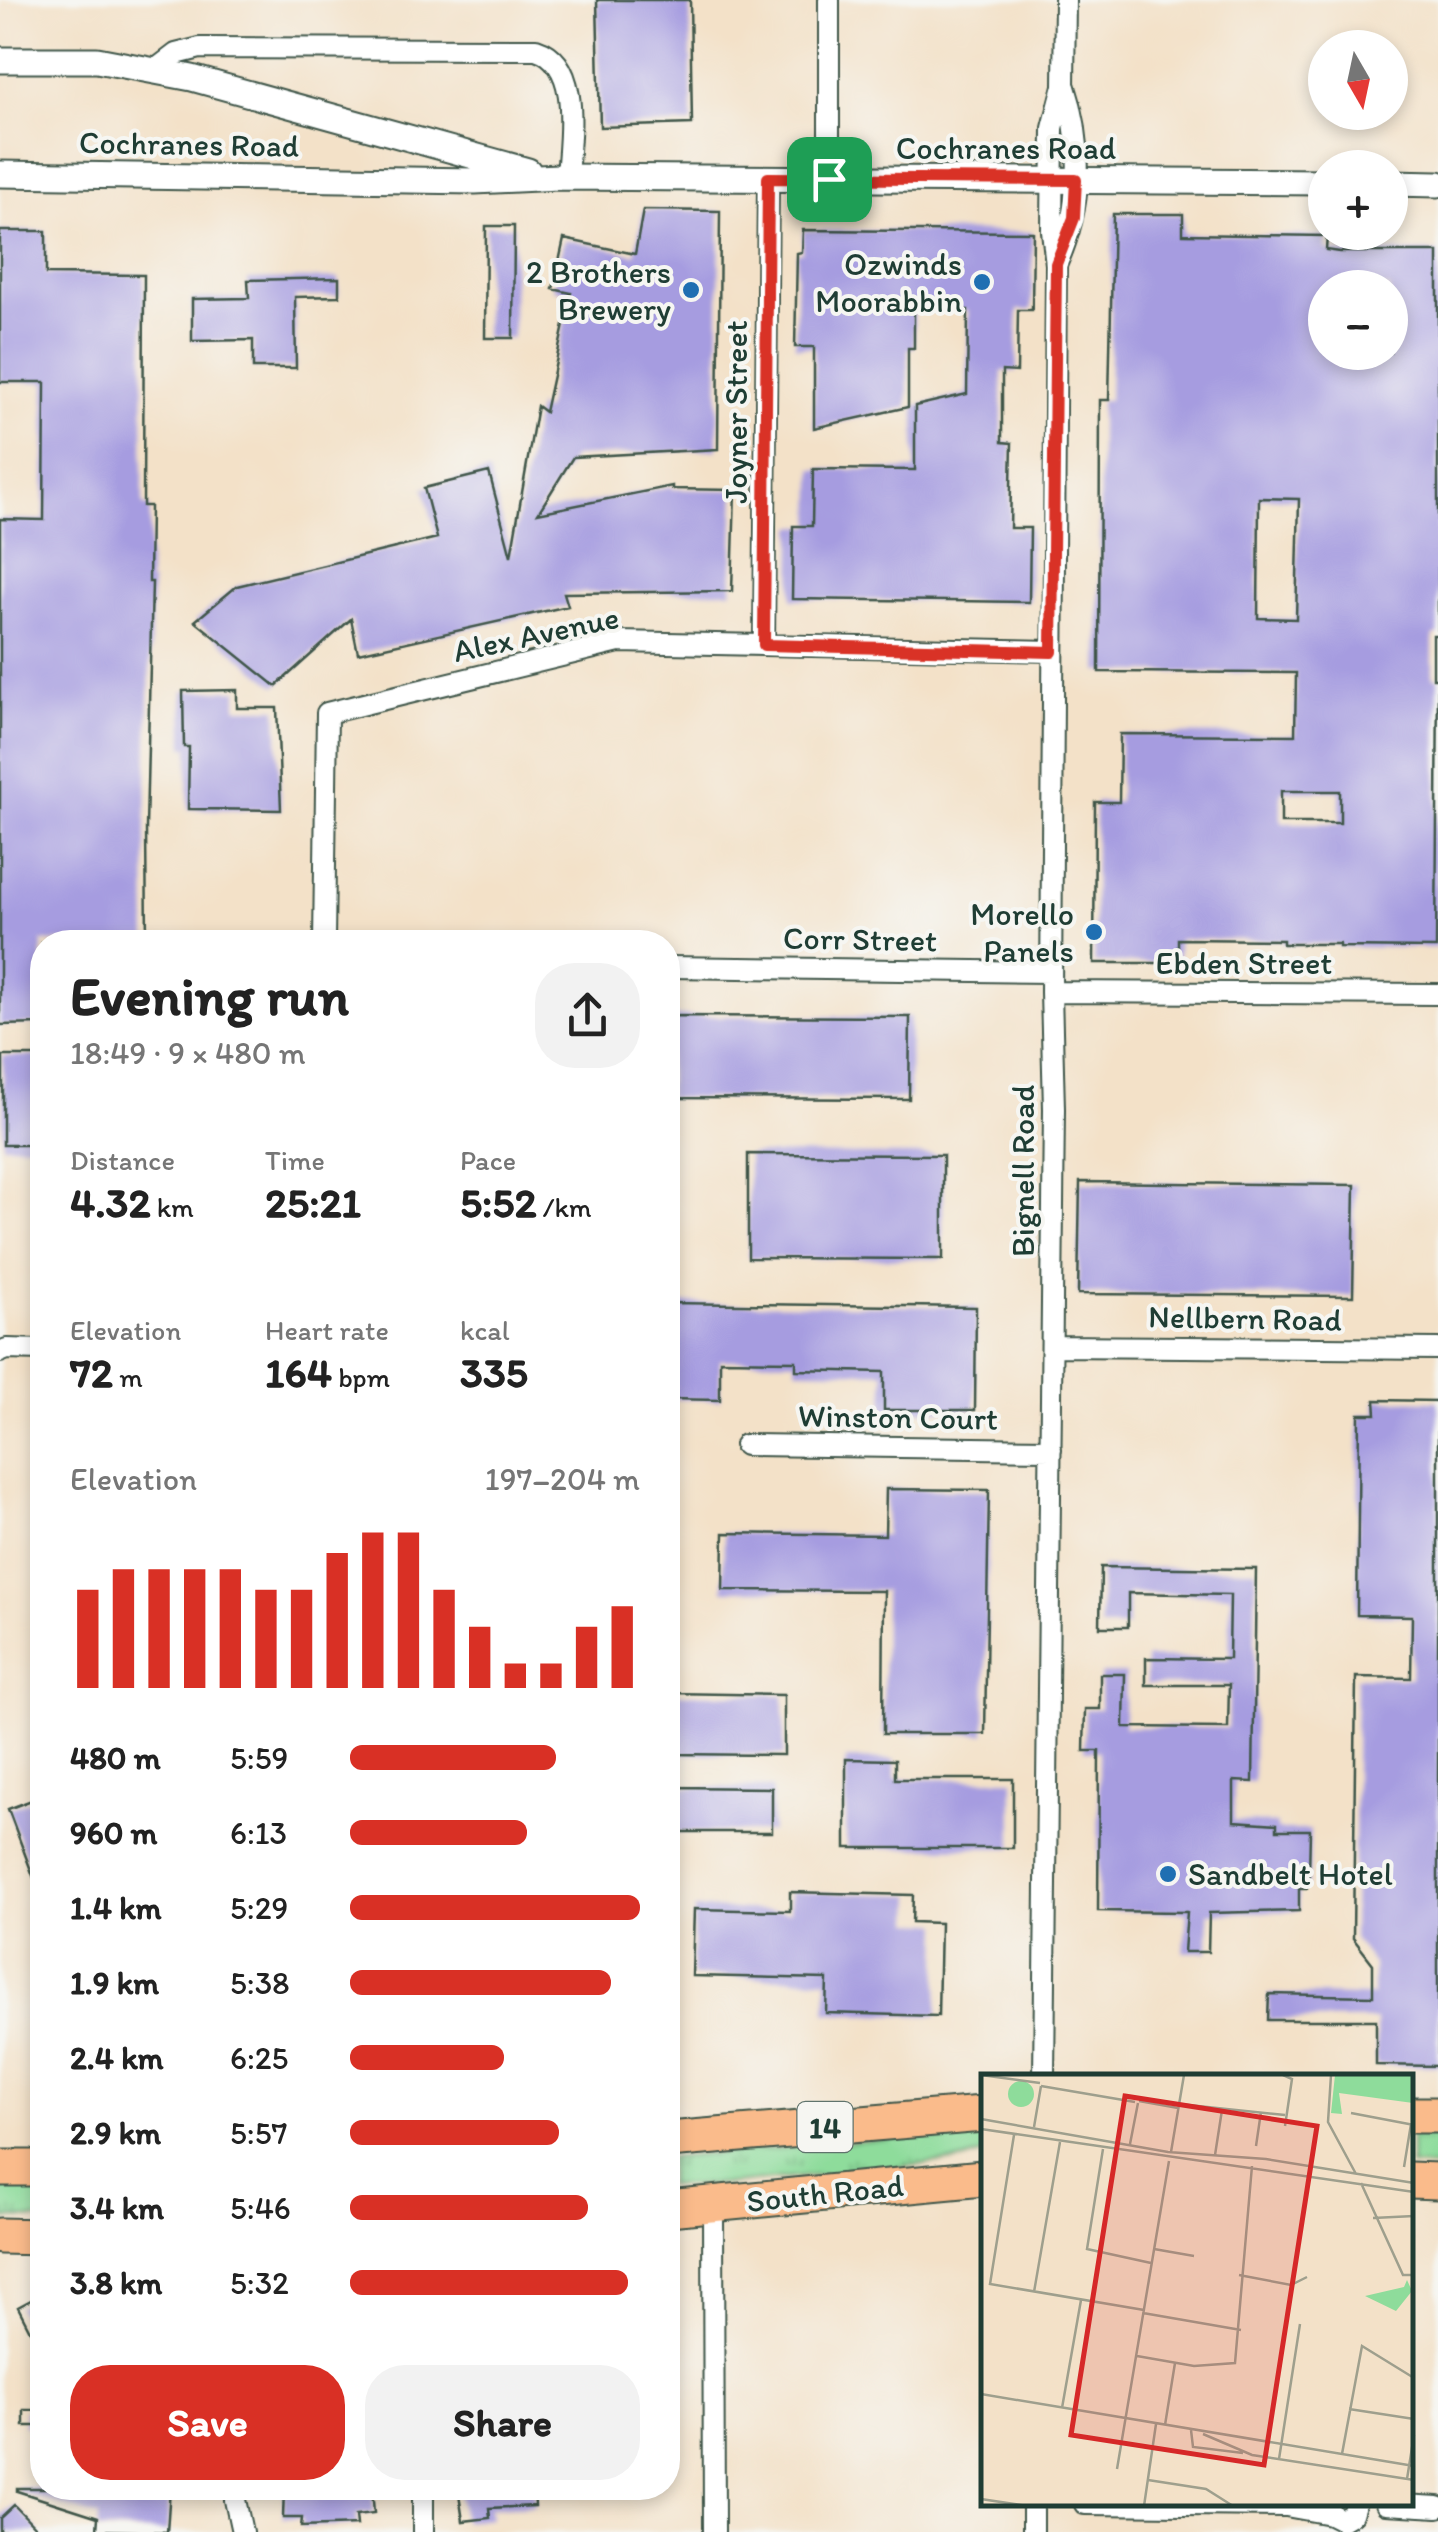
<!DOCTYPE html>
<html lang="en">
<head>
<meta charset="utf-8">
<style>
  :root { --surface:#fff; --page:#f2f2f2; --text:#222; --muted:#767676; --accent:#d93025 }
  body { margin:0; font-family:Itim,sans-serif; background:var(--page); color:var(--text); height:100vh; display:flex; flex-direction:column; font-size:38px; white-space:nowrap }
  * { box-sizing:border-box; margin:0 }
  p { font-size:32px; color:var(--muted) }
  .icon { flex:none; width:55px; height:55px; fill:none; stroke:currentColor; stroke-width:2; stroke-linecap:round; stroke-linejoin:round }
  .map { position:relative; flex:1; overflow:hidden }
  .panel { position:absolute; left:30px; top:930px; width:650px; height:1570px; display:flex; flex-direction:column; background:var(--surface); border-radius:40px; box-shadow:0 5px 15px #0003 }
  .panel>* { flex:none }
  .needle { width:65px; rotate:171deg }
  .tools { position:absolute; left:1308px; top:30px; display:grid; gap:20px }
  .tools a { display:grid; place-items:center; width:100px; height:100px; border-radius:50%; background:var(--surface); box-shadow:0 5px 15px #0003; font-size:50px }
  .pin { position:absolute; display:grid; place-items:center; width:85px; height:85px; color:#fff; margin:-42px; border-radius:20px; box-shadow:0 5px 15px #0006 }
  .round { display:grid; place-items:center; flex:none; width:105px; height:105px; border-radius:40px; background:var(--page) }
  .summary { display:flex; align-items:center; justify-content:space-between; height:170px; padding:0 40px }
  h1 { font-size:55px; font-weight:700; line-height:75px }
  .metrics { display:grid; grid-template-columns:repeat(3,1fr); gap:15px; height:170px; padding:10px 40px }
  .metrics div { display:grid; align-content:center }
  .metrics b { font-size:42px; font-weight:700 }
  .metrics small { font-size:28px; font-weight:400 }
  .metrics p { font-size:28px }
  .chart { height:280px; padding:20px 40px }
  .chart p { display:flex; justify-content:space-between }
  .chart svg { width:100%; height:180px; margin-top:10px; stroke:var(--accent); stroke-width:6 }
  .action { display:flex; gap:20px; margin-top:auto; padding:20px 40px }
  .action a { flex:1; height:115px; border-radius:40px; background:var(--accent); color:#fff; font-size:40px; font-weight:700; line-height:115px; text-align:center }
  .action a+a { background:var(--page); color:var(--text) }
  ul { padding:0 40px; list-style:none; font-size:32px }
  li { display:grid; grid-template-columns:160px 120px 1fr; align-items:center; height:75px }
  li i { height:25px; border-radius:12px; background:var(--accent) }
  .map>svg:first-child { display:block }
  .grass { fill:url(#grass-tufts); stroke:#568c68; stroke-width:2.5 }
  .building { fill:#a69ce0; fill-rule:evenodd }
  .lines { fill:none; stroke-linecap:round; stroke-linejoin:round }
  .minor-casing { stroke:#3f564a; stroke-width:24 }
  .tertiary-casing { stroke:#3f564a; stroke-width:29 }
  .trunk-casing { stroke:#3f564a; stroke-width:39 }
  .minor { stroke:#fff; stroke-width:20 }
  .tertiary { stroke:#fff; stroke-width:25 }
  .trunk { stroke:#fabb8b; stroke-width:35 }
  .route-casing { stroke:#fff; stroke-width:20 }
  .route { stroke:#d93025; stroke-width:12 }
  .poi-dot { fill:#1f6fb2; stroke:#f6f6f2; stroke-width:4 }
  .labels { text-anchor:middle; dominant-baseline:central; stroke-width:8; stroke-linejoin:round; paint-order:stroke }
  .shield { fill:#f6f6f2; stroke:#60746d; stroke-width:2.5 }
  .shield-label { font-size:30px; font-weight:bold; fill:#1f3d34 }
  .street-label { font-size:32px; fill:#1f3d34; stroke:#f6f6f2 }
  .poi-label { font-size:32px; fill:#1f3d34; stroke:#f6f6f2; text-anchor:end }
  .inset-road { fill:none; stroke:#9e9f8d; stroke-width:2.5 }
  .view { fill:#d62828; fill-opacity:0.15; stroke:#d62828; stroke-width:5 }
  .inset-edge { fill:none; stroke:#1f3d34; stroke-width:5 }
</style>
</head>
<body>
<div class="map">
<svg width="1438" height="2532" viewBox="0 0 1438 2532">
  <defs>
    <pattern id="grass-tufts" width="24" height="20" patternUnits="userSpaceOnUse" patternTransform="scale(2.5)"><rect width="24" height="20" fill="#8edc9b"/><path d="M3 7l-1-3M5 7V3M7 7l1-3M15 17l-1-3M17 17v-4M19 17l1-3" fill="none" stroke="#73b47f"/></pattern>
  </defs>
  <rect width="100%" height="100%" fill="#f6f6f2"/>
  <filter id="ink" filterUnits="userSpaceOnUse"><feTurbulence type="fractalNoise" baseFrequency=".01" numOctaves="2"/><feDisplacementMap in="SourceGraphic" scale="20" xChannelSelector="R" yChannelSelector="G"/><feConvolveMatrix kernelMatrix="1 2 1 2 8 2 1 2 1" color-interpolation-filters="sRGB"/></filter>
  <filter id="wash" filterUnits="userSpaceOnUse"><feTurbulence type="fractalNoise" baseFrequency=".0048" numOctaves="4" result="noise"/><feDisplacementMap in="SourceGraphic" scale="40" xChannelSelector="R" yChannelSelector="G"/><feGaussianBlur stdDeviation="2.25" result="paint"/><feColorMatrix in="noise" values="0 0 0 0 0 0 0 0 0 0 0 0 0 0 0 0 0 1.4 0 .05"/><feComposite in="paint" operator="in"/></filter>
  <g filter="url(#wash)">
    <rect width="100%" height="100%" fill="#f3e1c8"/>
    <path class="grass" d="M1411,2130L1438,2131V2168L1411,2166Z
      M983,2131V2154L964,2160L734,2184L668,2186V2158Z
      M0,2184H42V2219L0,2218Z"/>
    <g id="blocks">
      <path class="building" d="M597,0H690L692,124L600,127Z
        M643,210L720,211L718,449L573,457L538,513L672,486V489L735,490L732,591L564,593L568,606L358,653L351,619L276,686L195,621L237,586L437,538L424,488L489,472L511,556L537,406L545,412L571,293L553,289L564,239L635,254Z
        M1113,214H1183V234L1327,236L1326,250L1340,252H1438V635H1433V678H1438L1436,948L1339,947V944H1283V940L1178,939V963H1094L1095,802H1119L1120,734L1295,735L1296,673L1099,672L1100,400H1109ZM1325,288H1390V352H1325ZM1259,498L1299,499L1296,619L1258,618ZM1281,791H1340V823H1281Z
        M486,226H514L513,338H485Z
        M803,230L1033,232L1032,310H1018L1017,372L1002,371V442L1012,443L1010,528H1030L1029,602L792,599L793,526H812L813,469L915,470V406L967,394L968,310H914V348H908V407L814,428V347H795L797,253L802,252Z
        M0,231H46V274L144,275L143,506H150L149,582H152L146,828L147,942H42V1024L0,1025V519L44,520L45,382H0Z
        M339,278V296L295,297L296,368H253V340L192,341V299L249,298L248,280Z
        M237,690V708H277L281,810L188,809L189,747H184L183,691Z
        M668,1016L910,1017L909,1099L668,1098Z
        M3,1056H42V1145H3Z
        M748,1154L943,1155V1259L748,1258Z
        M1080,1182L1355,1185L1353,1296L1078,1294Z
        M668,1303L976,1307L975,1410H884V1372L796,1370V1361L720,1360V1400L668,1399Z
        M1375,1400L1438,1401V2066L1376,2065V2020H1268L1269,1994L1373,1996V1964L1353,1938L1356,1677L1411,1678L1412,1616L1357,1615L1359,1414H1376Z
        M886,1489L989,1490L985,1734H883L884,1591L723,1590L724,1533L885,1535Z
        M1101,1567L1256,1569L1253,1782L1234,1781V1821L1277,1824V1830H1310L1309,1874L1307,1888H1299V1911L1209,1913L1208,1952H1184L1187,1912L1098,1911L1099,1751H1084L1085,1709H1100V1674H1125L1124,1727L1228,1728L1229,1685H1146V1658L1229,1659L1230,1595L1128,1593V1627H1100Z
        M668,1693L784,1695V1755L668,1754Z
        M846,1759L895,1760V1779H1013V1848H846Z
        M668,1787L772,1788V1832H668Z
        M42,1796V1896L41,1897L8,1809Z
        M790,1892L913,1895L912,1922L940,1923L938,2016L826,2013L827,1979L692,1976L694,1909L790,1911Z
        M42,2294V2354L18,2307Z
        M24,2410H42V2426H24Z
        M17,2488H89L139,2492V2488H170L167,2532L97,2530L98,2517L17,2491Z
        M284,2488H372L374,2513L356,2515L357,2525L301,2527L302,2518H283Z
        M458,2488H534L535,2506L489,2508L490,2518L463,2521Z
        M14,2505L40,2532H0V2518Z"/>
    </g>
  </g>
  <g filter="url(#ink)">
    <use href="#blocks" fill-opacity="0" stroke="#3f564a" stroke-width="2.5"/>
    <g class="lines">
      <g class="minor-casing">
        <path id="minor" d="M829,0V179
          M155,70L176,54L200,48L536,49C583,64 569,139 567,177
          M1057,263C1082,207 1084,144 1065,87
          M764,645L768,179
          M324,942L327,713L619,642L1052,651
          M668,967L1051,972
          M1051,992L1438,994
          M1052,1346L1438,1349
          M0,1352L7,1349L42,1350
          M745,1445L1051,1449
          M1044,2077L1054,1109L1051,992L1056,264L1052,231L1053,128L1064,86L1065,0
          M713,2204L714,2532
          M235,2500L242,2532
          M1085,2504L1286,2506L1330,2514
          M1328,2504L1330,2514L1342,2520L1352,2514L1355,2504
          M1386,2504L1438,2507
          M423,2532V2488
          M1033,2532V2504"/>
      </g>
      <g class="tertiary-casing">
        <path id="tertiary" d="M0,60H97L192,78L528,171
          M0,174L475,181L558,177L1325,182
          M1390,183L1438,184"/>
      </g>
      <g class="trunk-casing">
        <path id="trunk" d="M1410,2115H1438
          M668,2140L983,2114
          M0,2168H42
          M1410,2180L1438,2181
          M668,2208L983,2178
          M0,2236L42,2237"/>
      </g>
      <use href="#minor" class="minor"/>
      <use href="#tertiary" class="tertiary"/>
      <use href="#trunk" class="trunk"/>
    </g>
  </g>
  <g class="lines" filter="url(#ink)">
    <g class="route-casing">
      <path id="route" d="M768,178L1076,180L1074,218L1056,264L1052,652L764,645Z"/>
    </g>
    <use href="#route" class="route"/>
  </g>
  <g class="poi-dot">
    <circle cx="982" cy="282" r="10"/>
    <circle cx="691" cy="290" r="10"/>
    <circle cx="1094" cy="932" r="10"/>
    <circle cx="1168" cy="1874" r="10"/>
  </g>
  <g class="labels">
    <rect class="shield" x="797.5" y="2102" width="55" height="50" rx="8"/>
    <g class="shield-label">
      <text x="825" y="2127">14</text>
    </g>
    <g class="street-label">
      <text transform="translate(189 144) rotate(1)">Cochranes Road</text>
      <text x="1006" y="148">Cochranes Road</text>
      <text transform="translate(736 412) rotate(-90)">Joyner Street</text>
      <text transform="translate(536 634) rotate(-12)">Alex Avenue</text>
      <text transform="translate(860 939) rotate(1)">Corr Street</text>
      <text x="1244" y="963">Ebden Street</text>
      <text transform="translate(1023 1171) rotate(-90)">Bignell Road</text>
      <text transform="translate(1245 1318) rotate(1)">Nellbern Road</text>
      <text transform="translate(898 1417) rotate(1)">Winston Court</text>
      <text transform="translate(825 2193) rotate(-6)">South Road</text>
    </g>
    <g class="poi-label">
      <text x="962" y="264">Ozwinds<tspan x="962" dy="37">Moorabbin</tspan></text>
      <text x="671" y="272">2 Brothers<tspan x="671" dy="37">Brewery</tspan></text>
      <text x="1074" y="914">Morello<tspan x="1074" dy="37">Panels</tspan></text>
      <text x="1188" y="1874" text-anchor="start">Sandbelt Hotel</text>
    </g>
  </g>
  <g transform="translate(981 2074)">
    <rect width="432" height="432" fill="#f3e1c8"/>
    <path d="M354,1H432V29L358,19L361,40L350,39ZM27 20a13 13 0 1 1 26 0a13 13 0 1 1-26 0ZM426,206L431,217L415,237L384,222L423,213Z" fill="#8edc9b"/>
    <path class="inset-road" d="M0,1L59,9M302,1L311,5L304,52M350,1L347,48L375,100M60,12L154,28M158,27L197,34M198,30L304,41M370,39L433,51M0,45L187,78L285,85L433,109M53,53L60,12M0,55L433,118M33,61L9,210L163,236M149,70L157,29M275,72L280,38M122,75L106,175L170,189M190,78L203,1M234,81L241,36M423,93L430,50M380,109L422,201H433M392,144L433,142M173,175L213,182M258,201L310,211L326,203M53,218L79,68M162,239L260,256M156,282L213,292L254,289L271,92M0,320L433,392M81,334L100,226M368,335L433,345M184,351L194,289M210,356L212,373L262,379M222,360L271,381L433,406M361,380L381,272L433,304M298,385L319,250M136,395L188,87M426,405L433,361M167,406L225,415L252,432M0,425L46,432M163,432L175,350"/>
    <path class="view" d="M144,22L336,52L283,391L90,361Z"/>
    <rect width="432" height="432" class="inset-edge"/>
  </g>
</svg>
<div class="tools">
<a><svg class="needle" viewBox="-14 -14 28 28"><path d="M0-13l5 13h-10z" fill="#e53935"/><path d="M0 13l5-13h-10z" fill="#767676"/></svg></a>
<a>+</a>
<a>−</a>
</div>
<div class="pin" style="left:829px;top:179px;background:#1e9e55"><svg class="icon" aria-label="arrive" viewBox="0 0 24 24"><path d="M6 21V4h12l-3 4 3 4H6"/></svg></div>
<section class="panel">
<div class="summary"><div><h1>Evening run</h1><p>18:49 · 9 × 480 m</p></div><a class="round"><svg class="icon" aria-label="share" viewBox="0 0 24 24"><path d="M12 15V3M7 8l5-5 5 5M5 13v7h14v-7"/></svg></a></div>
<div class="metrics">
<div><p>Distance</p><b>4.32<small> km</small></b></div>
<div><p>Time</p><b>25:21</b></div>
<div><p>Pace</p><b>5:52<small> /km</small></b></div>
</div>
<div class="metrics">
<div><p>Elevation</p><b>72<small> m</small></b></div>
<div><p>Heart rate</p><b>164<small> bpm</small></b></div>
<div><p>kcal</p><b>335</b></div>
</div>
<div class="chart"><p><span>Elevation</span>197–204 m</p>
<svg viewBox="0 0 160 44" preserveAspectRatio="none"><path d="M5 44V20M15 44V15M25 44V15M35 44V15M45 44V15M55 44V20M65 44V20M75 44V11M85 44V6M95 44V6M105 44V20M115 44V29M125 44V38M135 44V38M145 44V29M155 44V24"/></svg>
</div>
<ul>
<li><b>480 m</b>5:59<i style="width:71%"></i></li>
<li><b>960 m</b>6:13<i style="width:61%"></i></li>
<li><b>1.4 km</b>5:29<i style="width:100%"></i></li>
<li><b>1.9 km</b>5:38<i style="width:90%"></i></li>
<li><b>2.4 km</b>6:25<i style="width:53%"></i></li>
<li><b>2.9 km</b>5:57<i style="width:72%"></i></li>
<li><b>3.4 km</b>5:46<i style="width:82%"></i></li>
<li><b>3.8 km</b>5:32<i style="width:96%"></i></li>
</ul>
<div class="action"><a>Save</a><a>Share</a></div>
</section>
</div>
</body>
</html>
